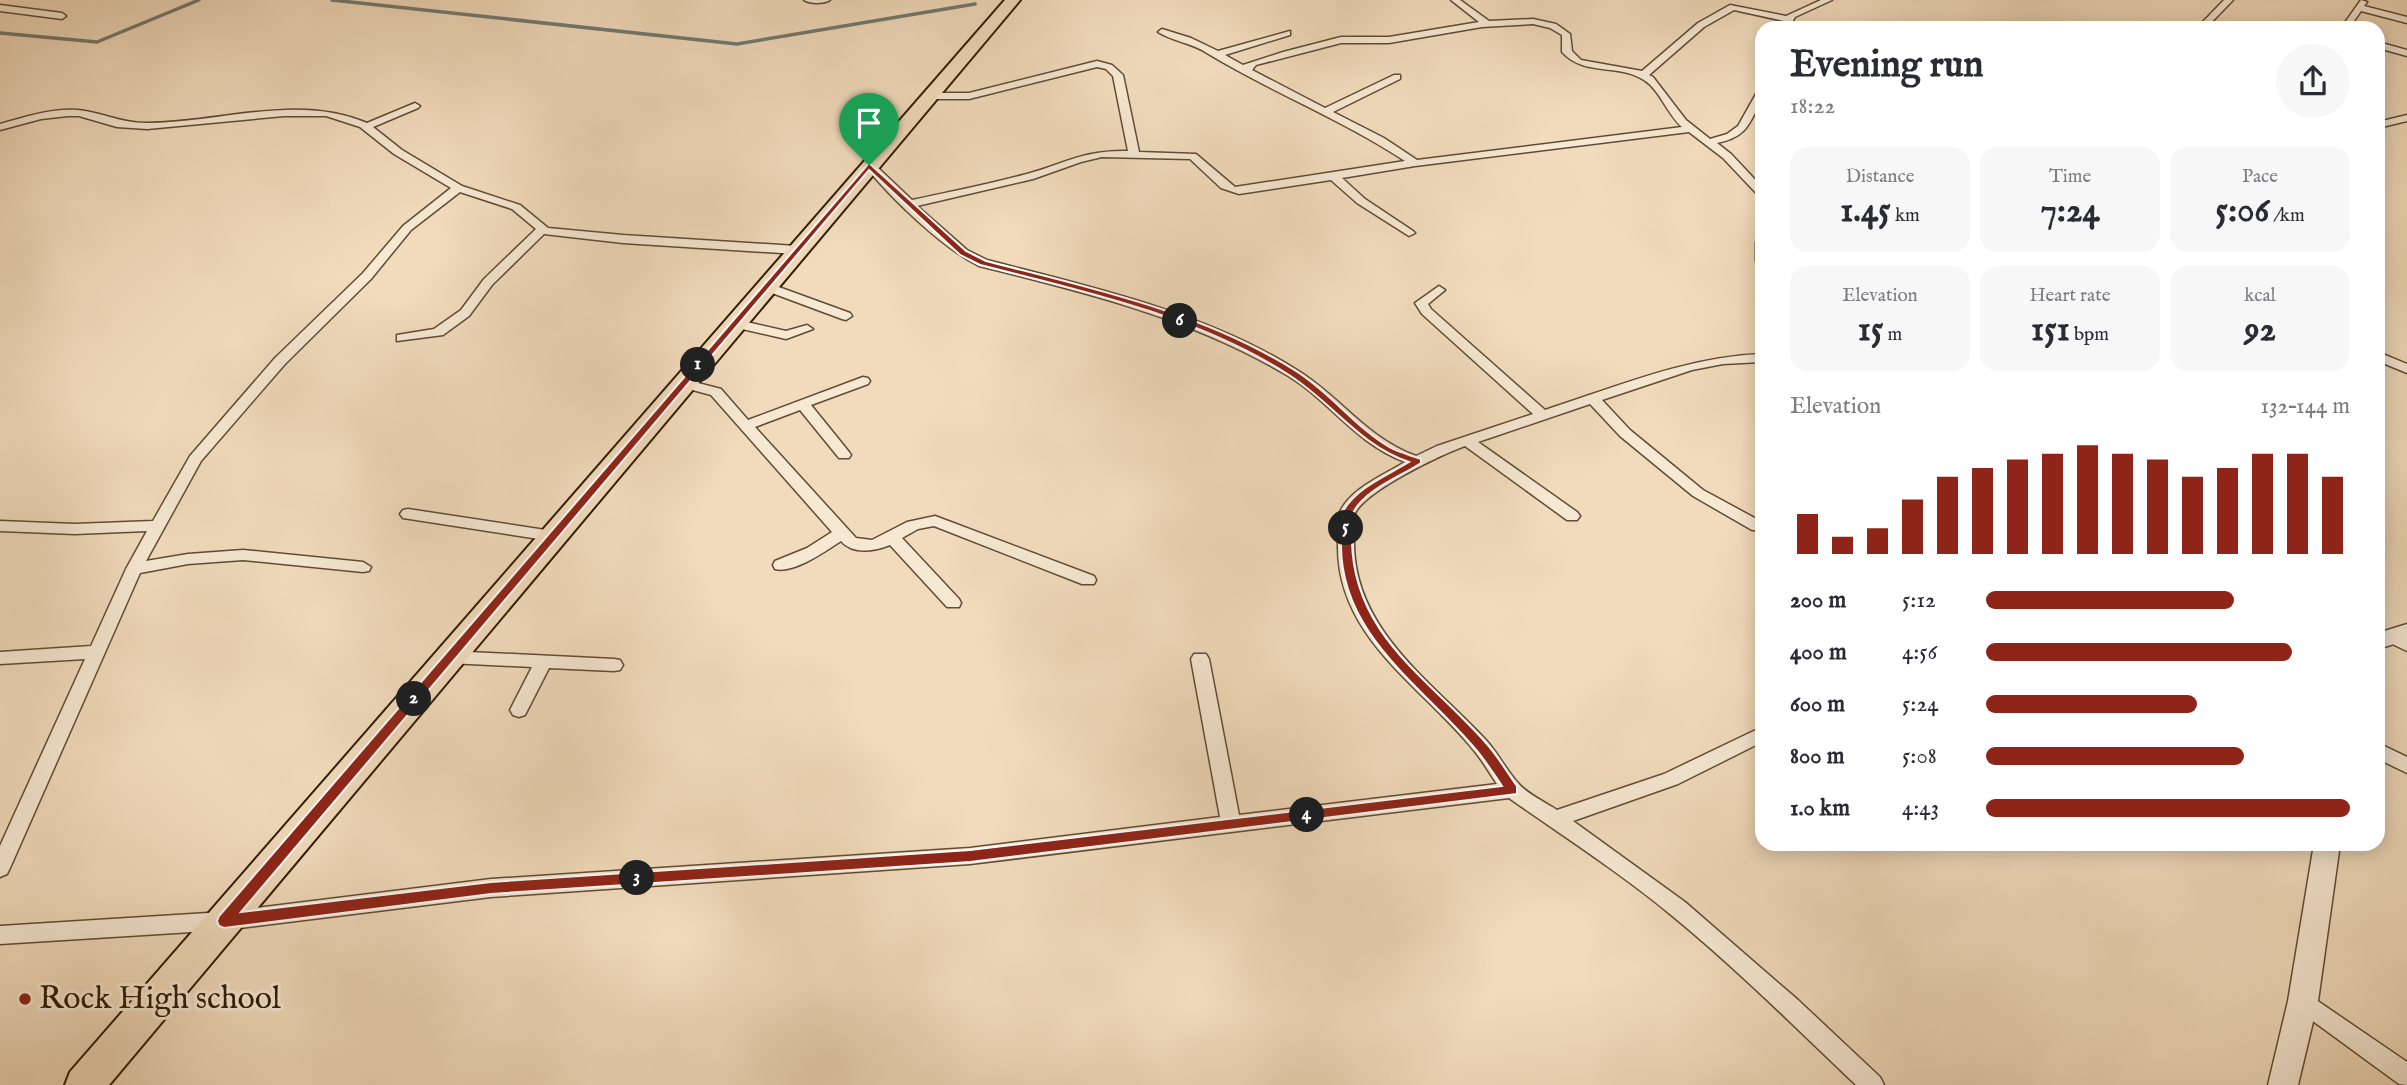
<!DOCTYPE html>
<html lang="en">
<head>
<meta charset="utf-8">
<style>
  :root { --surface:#fff; --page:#f7f7f7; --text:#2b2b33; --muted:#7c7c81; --accent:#8f2418 }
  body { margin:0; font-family:"IM FELL English",serif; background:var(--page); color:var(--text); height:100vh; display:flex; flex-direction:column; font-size:26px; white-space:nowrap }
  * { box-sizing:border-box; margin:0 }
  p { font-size:23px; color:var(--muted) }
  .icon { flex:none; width:38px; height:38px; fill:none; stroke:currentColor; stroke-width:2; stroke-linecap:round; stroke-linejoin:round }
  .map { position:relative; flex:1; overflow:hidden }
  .side { position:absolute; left:1755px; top:21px; width:630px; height:830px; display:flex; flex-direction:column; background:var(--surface); border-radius:21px; box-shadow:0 4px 18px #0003 }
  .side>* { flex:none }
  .pin { position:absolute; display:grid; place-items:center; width:60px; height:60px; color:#fff; margin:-72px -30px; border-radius:50% 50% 50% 0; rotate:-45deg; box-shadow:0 0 7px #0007 }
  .pin .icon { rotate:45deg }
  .km { position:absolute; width:35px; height:35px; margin:-18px; border-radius:50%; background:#222; color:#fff; font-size:19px; line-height:35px; text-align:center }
  .round { display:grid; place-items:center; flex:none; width:74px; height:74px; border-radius:37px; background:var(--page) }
  .headline { display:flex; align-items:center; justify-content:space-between; height:119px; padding:0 35px }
  h1 { font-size:38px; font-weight:800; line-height:52px }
  .figures { display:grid; grid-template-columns:repeat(3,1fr); gap:10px; height:119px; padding:7px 35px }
  .figures div { display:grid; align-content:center; border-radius:18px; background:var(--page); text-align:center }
  .figures b { font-size:35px; font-weight:800 }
  .figures small { font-size:19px; font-weight:400 }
  .figures p { font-size:19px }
  .chart { height:196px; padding:14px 35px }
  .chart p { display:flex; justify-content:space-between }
  .chart svg { width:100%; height:126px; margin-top:7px; stroke:var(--accent); stroke-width:6 }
  ul { padding:0 35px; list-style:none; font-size:23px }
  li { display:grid; grid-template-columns:112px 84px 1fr; align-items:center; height:52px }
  li i { height:18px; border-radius:9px; background:var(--accent) }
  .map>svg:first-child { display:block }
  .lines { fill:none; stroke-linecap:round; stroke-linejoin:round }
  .stream { stroke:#727a72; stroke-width:3.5 }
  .minor-casing { stroke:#604c33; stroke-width:3 }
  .tertiary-casing { stroke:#604c33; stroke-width:3 }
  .primary-casing { stroke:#2f1c05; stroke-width:4 }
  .minor { fill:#f6e8d3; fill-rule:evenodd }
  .tertiary { fill:#f6e8d3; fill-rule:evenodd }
  .primary { fill:#f1dbbc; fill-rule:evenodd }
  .route { fill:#8f2418; stroke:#fff; stroke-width:2; fill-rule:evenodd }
  .poi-dot { fill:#8f2418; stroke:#f6e8d3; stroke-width:2.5 }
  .labels { text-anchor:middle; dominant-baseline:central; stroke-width:6; stroke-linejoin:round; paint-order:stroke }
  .near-poi-label { font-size:32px; fill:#2f1c05; stroke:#f6e8d3; text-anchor:start }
</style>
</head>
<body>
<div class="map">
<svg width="2407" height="1085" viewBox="0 0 2407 1085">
  <rect width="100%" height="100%" fill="#f1dbbc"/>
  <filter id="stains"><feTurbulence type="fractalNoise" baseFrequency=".00286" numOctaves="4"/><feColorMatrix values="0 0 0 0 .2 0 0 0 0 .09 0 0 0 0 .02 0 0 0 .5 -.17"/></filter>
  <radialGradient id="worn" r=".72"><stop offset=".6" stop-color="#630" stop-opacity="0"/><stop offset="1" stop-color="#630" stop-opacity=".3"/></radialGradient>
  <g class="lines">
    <path class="stream" d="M332,0L737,44L975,4
      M0,33L97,42L199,0"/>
    <g class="minor-casing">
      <path id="minor" d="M804,0H830C824,4 810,4 804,0Z
        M1451,0H1460L1489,21L1533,19L1556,24L1570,34L1572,51L1581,60L1642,71L1698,23L1730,5L1786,16L1821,0H1832L1795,17L1789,28H1781L1784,21L1734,10L1704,27L1649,75L1653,77L1686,120L1710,139L1727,134L1738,126L1756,94H1762V99C1749,124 1747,137 1717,143L1731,154L1762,187V196L1758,195L1723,158L1689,132L1415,166L1342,178L1365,199L1413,231L1415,233L1409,236L1357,203L1331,180L1239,194L1221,188L1190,159L1102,157L1081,162L1033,179L917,206L967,250L987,260C1091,287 1205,312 1297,370C1341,397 1365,437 1416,456L1437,446L1533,414L1422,314L1415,303L1439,286L1445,290L1428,304L1431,309L1545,410C1616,387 1686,357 1762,354V362L1723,364L1692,370L1602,400L1630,430L1703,490L1762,522V530H1752L1693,496L1620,436L1590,404L1478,442L1577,512L1580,516L1577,520H1567L1465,446C1442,454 1360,493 1354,516C1352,523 1354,535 1354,543C1354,630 1432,682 1486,740C1498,753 1506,770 1518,783C1527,794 1545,802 1557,810L1664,774L1762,727V742L1678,784L1573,821L1685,902L1798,1000L1880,1077L1884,1085H1856C1795,1027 1735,967 1670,914C1619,872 1563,836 1509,798L970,864L491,897L224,930L0,944V926L224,912L491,879L970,848L1220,817L1191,659L1194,654H1206L1209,659L1239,815L1497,784C1490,774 1484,763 1476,753C1425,688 1337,639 1338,546C1338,536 1336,522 1339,514C1349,489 1384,475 1405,462C1353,442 1331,401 1285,374C1190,318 1084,292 979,266C941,247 891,198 864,165L873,163L912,200C949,192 986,185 1023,175C1065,164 1082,150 1128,151L1113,76L1106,69L1097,67L969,99H929L924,96L929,93H969L1097,61L1112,65L1123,75L1139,152L1196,154L1235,187L1405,161C1343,120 1269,91 1207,53C1192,43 1172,41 1158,32L1162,29L1191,38L1218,51L1290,31V35L1225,55L1243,65L1283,52L1341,37H1389L1479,22ZM1533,24L1550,28L1562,35V52C1585,77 1618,63 1644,80C1660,90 1667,114 1682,127L1417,160L1384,138L1333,112L1400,79V75H1394L1325,108L1252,70L1256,65L1341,43H1389L1482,27Z
        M2224,0H2233L2206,28H2197Z
        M2361,0L2367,2L2364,6L2407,17V23L2361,11L2349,28H2341Z
        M0,5L62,13L66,16L62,19L0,11Z
        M2378,42L2407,50V56L2378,48Z
        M415,103L420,106L418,108L373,127L402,150L462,186L520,205L548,228L623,235L796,246L802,250L796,254L623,243L544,234L492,285L469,316L443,335L397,341V335L434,329L461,310L484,279L536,229L512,209L460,192L411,230L371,279L285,364L201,461L146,561L188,554L243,550L363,562L371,567L369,571L363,572L243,560L188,564L140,573L10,868L7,874L0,877V846L85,659L0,664V652L91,646L126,569L147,531L75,534L0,531V521L75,524L153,521L190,456L275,358L363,273L403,226L451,188L394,154L360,127L326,116H284L147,129L117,127L79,116H68L41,119L0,130V124C25,117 52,108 78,110C101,112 120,123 146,123C220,123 297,93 367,123Z
        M2407,115V121L2378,128V122Z
        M1762,238V265L1756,261V242Z
        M765,282L850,313L852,316L846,320L842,319L761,289L759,286Z
        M734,319L786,331L807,325L813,329L786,339L729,326V320Z
        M2378,352L2407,364V373L2378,361Z
        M863,377L868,378L870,381L868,384L811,405L849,452L851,455L849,458H839L800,410L755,427L856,538L872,540L907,522L935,516L1094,576L1096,580L1094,584H1082L934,526L918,529L902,538L959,599L961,603L959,607H947L890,545C875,551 853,555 841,541C826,551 793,574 775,569L773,565L775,561L807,548L832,532L711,395L678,386L676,383L683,379L721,389L748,420Z
        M408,509L552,531L560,536L552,541L403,518L400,514L403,510Z
        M2392,631L2407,637V651L2386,641L2383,637L2386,633Z
        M449,651L614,659L620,660L623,665L620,670L614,671L549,668L525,715L519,717L513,715L510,710L532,667L449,663L443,661L440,657L443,653Z
        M2378,743L2407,757V773L2378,759Z
        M2303,991L2407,1062V1085L2399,1084L2295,1008L2292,1001L2295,994Z"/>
    </g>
    <g class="tertiary-casing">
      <path id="tertiary" d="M2407,624V640L2378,649V633Z
        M2314,844H2340L2318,1001L2298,1085H2268L2288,1001Z"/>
    </g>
    <g class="primary-casing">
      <path id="primary" d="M1005,0H1020L109,1085H65L70,1072Z"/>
    </g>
    <use href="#minor" class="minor"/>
    <use href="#tertiary" class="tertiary"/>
    <use href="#primary" class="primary"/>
  </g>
  <path class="route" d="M869,163L966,251L986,261C1091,288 1203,312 1296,371C1331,393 1356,428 1391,448C1400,453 1411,455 1421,459V463C1400,477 1364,490 1353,513C1350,520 1352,532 1352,540C1353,635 1429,678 1486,743C1498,756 1507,772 1517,786V794L970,862L491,894L224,928L219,926L217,921L219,916ZM869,170L960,255L980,265C1084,291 1197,316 1289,375C1333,403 1359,445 1409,462C1386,476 1355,488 1342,513C1338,521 1341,535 1341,544C1340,636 1424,687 1477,751C1486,762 1494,774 1502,786L970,850L491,882L241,912Z"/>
  <circle class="poi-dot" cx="25" cy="999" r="7"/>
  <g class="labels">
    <g class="near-poi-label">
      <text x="39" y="999">Rock High school</text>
    </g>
  </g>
  <rect width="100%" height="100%" filter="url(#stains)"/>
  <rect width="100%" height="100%" fill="url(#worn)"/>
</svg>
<div class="pin" style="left:869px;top:165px;background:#1e9e55"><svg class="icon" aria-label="arrive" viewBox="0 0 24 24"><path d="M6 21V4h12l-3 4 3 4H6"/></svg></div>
<b class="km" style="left:698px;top:365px">1</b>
<b class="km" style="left:414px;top:699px">2</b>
<b class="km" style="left:637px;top:878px">3</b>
<b class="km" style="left:1307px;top:815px">4</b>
<b class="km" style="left:1346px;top:528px">5</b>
<b class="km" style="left:1180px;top:321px">6</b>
<section class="side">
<div class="headline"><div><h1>Evening run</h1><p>18:22</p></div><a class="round"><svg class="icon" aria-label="share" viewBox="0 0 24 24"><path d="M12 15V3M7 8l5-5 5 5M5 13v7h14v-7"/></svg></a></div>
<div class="figures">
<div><p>Distance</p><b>1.45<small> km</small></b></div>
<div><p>Time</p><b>7:24</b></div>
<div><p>Pace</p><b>5:06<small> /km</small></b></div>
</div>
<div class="figures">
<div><p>Elevation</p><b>15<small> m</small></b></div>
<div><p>Heart rate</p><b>151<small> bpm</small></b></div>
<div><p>kcal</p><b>92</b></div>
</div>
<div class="chart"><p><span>Elevation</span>132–144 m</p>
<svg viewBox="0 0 160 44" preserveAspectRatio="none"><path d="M5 44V30M15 44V38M25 44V35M35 44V25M45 44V17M55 44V14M65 44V11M75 44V9M85 44V6M95 44V9M105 44V11M115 44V17M125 44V14M135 44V9M145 44V9M155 44V17"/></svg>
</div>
<ul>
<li><b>200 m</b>5:12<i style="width:68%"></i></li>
<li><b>400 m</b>4:56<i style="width:84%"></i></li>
<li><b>600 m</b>5:24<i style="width:58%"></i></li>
<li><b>800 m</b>5:08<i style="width:71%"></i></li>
<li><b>1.0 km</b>4:43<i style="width:100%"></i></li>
</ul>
</section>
</div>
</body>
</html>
